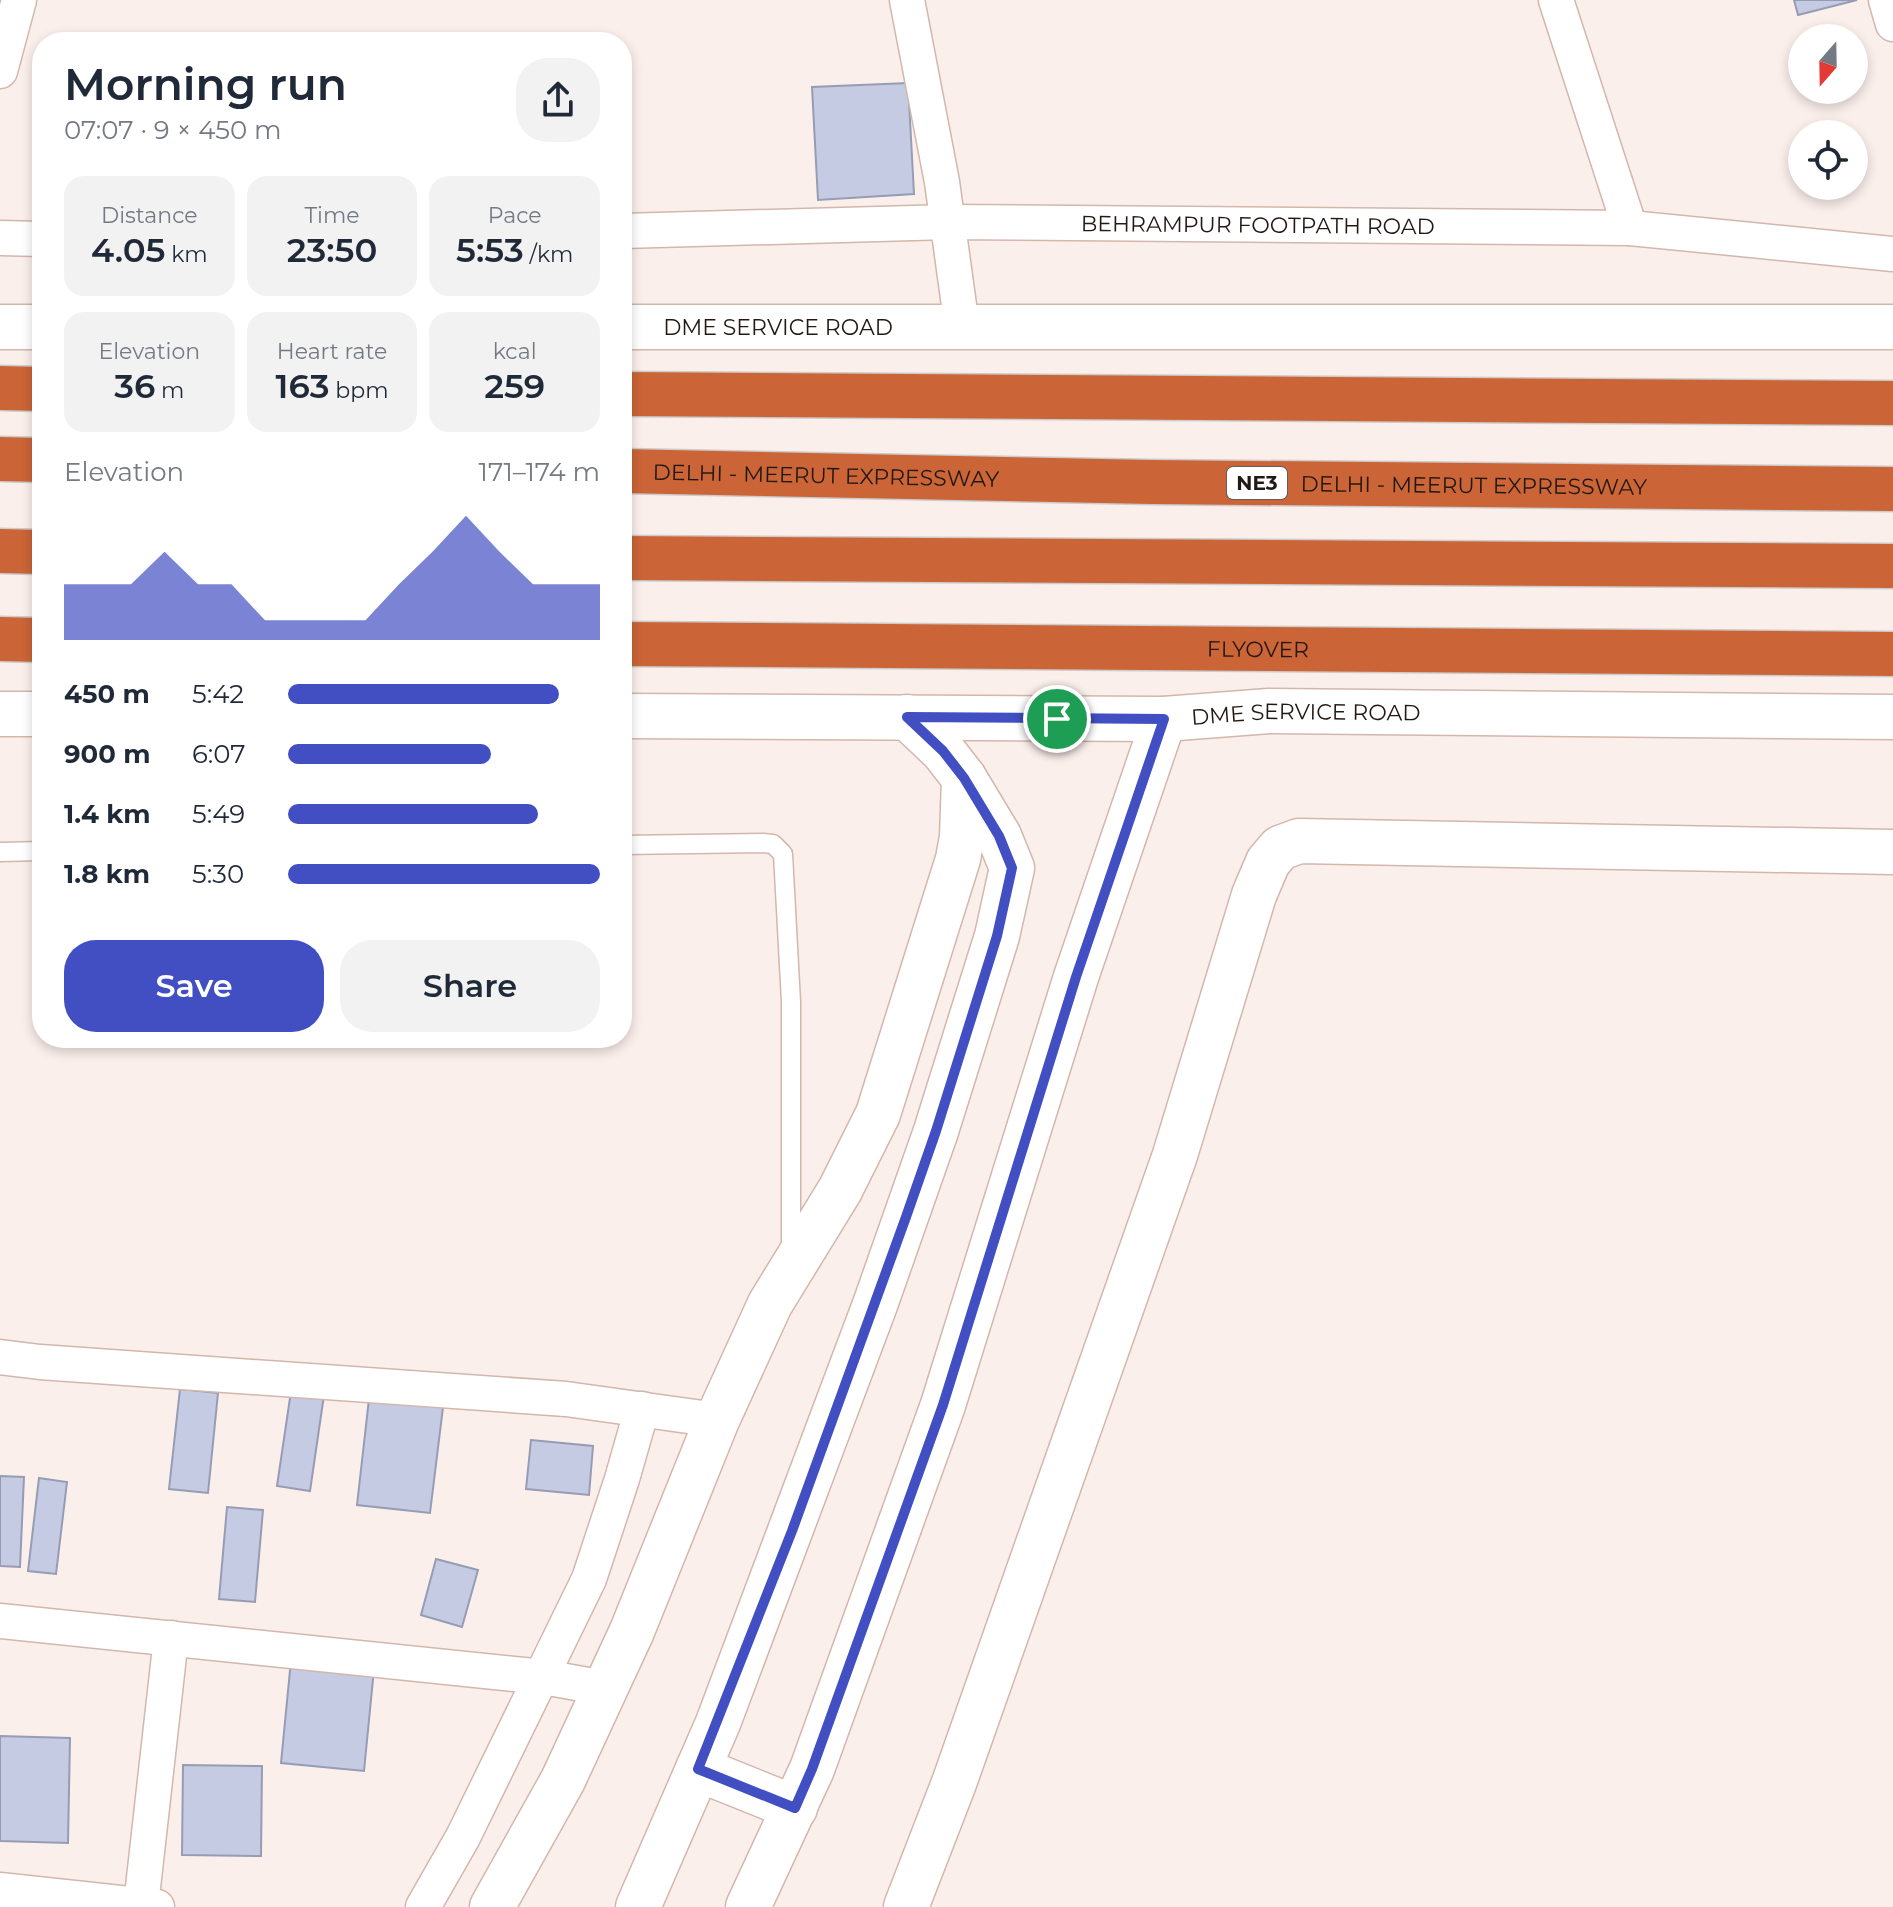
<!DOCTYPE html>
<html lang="en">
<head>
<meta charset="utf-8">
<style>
  :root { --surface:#fff; --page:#f2f2f3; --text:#1f2937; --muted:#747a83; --accent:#424fc3 }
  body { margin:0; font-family:Montserrat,sans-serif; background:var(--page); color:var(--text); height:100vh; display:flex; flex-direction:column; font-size:30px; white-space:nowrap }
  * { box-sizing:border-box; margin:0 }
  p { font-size:26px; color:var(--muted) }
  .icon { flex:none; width:44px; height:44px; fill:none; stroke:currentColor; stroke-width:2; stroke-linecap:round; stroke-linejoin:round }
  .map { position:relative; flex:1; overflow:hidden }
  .details { position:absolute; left:32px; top:32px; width:600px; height:1016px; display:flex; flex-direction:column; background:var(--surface); border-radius:32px; box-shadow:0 4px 12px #0003 }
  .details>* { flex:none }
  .needle { width:52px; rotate:200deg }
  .tools { position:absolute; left:1788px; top:24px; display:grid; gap:16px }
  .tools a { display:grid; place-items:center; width:80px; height:80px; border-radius:50%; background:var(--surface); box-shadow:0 4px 12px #0003; font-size:40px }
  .pin { position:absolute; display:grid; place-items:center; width:68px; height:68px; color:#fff; margin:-34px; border:4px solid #fff; border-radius:50%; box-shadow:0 2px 8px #0007 }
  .round { display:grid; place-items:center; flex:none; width:84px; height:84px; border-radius:32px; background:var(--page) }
  .summary { display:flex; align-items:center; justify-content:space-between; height:136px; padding:0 32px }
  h1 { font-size:44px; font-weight:600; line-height:60px }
  .figures { display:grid; grid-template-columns:repeat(3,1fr); gap:12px; height:136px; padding:8px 32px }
  .figures div { display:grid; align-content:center; border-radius:20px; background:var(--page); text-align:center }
  .figures b { font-size:34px; font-weight:600 }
  .figures small { font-size:22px; font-weight:400 }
  .figures p { font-size:22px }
  .chart { height:224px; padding:16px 32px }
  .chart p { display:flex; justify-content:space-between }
  .chart svg { width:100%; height:144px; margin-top:8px; fill:var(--accent); opacity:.7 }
  .button { display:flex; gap:16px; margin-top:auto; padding:16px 32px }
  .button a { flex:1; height:92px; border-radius:32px; background:var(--accent); color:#fff; font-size:32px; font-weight:600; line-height:92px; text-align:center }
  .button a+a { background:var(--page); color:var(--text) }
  ul { padding:0 32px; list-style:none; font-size:26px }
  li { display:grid; grid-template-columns:128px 96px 1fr; align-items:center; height:60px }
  li i { height:20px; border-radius:10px; background:var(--accent) }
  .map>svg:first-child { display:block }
  .building { fill:#c4cbe3; stroke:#969cb4; stroke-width:2 }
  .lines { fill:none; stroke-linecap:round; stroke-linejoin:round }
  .lane-casing { stroke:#d2b7ac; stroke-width:21 }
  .street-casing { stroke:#d2b7ac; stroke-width:37 }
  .secondary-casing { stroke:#d2b7ac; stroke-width:47 }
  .highway-casing { stroke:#cecccb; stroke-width:47 }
  .lane { stroke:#fff; stroke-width:18 }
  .street { stroke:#fff; stroke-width:34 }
  .secondary { stroke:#fff; stroke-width:44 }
  .highway { stroke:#cb6537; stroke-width:44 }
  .route-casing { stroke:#fff; stroke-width:16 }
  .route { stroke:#424fc3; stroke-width:10 }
  .labels { text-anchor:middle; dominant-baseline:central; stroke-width:6; stroke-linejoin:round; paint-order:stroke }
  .shield { fill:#fff; stroke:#645d5a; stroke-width:2 }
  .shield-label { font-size:20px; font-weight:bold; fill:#221814 }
  .street-label { font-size:22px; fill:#221814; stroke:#fff }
</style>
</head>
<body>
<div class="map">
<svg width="1893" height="1907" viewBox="0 0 1893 1907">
  <rect width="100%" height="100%" fill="#fbefeb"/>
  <path class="building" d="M1794,0H1857L1798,15Z
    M908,83L914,194L818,200L812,87Z
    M180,1389L218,1393L208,1493L169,1489Z
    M370,1390L444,1399L430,1513L357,1505Z
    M291,1391L324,1395L310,1491L277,1486Z
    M531,1440L593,1446L589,1495L526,1489Z
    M0,1476L24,1477L20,1567L0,1566Z
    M39,1478L67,1482L56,1574L28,1571Z
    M227,1507L263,1510L255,1602L219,1599Z
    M436,1559L478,1570L462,1627L421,1615Z
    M291,1660L374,1669L364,1771L281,1763Z
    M0,1736L70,1738L68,1843L0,1841Z
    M183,1765L262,1766L261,1856L182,1855Z"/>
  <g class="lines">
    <g class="lane-casing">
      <path id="lane" d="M622,845L763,843L773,844L783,854L791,1002V1249
        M0,852L42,851"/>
    </g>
    <g class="street-casing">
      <g id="street">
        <path d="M907,0L942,182L962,327"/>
        <path d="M1556,0L1630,228"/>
        <path d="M1886,0L1893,24"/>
        <path d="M0,71L19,0"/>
        <path id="s1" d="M622,231L949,222L1630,228L1893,254"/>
        <path d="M0,238L42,239"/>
        <path d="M0,1357L40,1362L566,1399L717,1420"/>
        <path d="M0,1621L543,1677L605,1688"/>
        <path d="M0,1890L157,1907"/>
        <path d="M141,1905L171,1638"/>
        <path d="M423,1907L463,1837L589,1579L622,1479L642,1409"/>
      </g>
    </g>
    <g class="secondary-casing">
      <g id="secondary">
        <path d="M0,327H42"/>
        <path id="s2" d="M622,327H1893"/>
        <path d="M0,714H42"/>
        <path id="s3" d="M622,716L1164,719L1269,711L1893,717"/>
        <path d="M698,1769L795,1808"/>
        <path d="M492,1907L563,1780L632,1631L717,1420L770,1304L840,1190L878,1114L958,859L962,837L964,778"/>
        <path d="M638,1907L718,1723L876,1302L936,1131L997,936L1012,868L999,836L964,778L943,751L907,717"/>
        <path d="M748,1907L812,1769L943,1405L1076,977L1164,719"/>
        <path d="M906,1907L954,1783L1175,1155L1254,895L1268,862L1280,848L1299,841L1893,852"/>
      </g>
    </g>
    <g class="highway-casing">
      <g id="highway">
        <path d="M0,388L42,389"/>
        <path d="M622,394L1893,403"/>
        <path d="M0,459L42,460"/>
        <path id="s4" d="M622,471L1151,482L1893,489"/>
        <path d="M0,551L42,552"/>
        <path d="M622,558L1893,566"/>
        <path d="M0,639L42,640"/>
        <path id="s5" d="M622,644L1893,654"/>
      </g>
    </g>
    <use href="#lane" class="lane"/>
    <use href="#street" class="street"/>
    <use href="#secondary" class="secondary"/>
    <use href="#highway" class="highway"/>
  </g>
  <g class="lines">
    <g class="route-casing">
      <path id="route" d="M907,717L1164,719L1076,977L943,1405L812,1769L795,1808L698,1769L792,1531L906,1217L936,1131L997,936L1012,868L999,836L964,778L943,751Z"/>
    </g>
    <use href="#route" class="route"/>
  </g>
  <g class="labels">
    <rect class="shield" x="1227" y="467" width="60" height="32" rx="6"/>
    <g class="shield-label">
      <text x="1257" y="483">NE3</text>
    </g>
    <g class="street-label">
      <text stroke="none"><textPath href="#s1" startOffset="636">BEHRAMPUR FOOTPATH ROAD</textPath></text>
      <text stroke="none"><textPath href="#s2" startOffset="156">DME SERVICE ROAD</textPath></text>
      <text stroke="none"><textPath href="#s4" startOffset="204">DELHI - MEERUT EXPRESSWAY</textPath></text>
      <text stroke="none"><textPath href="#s4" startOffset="852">DELHI - MEERUT EXPRESSWAY</textPath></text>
      <text stroke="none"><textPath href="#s5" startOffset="636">FLYOVER</textPath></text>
      <text stroke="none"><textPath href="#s3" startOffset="684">DME SERVICE ROAD</textPath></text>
    </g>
  </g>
</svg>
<div class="tools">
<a><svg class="needle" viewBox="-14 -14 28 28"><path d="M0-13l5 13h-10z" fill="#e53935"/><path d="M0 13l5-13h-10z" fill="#747a83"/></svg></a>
<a><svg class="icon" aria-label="locate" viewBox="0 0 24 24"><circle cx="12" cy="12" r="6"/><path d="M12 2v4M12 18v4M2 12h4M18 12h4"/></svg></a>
</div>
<div class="pin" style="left:1057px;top:719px;background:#1e9e55"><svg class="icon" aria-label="arrive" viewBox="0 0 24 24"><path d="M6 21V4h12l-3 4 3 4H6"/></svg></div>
<section class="details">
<div class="summary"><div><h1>Morning run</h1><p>07:07 · 9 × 450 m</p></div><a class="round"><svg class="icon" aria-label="share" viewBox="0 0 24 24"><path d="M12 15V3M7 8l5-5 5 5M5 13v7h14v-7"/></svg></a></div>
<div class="figures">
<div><p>Distance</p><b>4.05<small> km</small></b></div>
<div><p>Time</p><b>23:50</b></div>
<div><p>Pace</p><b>5:53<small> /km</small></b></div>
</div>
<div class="figures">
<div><p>Elevation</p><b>36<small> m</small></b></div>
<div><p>Heart rate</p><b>163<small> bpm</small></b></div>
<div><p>kcal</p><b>259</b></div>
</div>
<div class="chart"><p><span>Elevation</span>171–174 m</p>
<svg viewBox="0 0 160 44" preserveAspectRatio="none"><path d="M0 44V27L10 27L20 27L30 17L40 27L50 27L60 38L70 38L80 38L90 38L100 27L110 17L120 6L130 17L140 27L150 27L160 27V44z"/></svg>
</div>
<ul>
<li><b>450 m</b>5:42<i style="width:87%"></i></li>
<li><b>900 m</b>6:07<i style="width:65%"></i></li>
<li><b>1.4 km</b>5:49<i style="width:80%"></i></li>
<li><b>1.8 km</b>5:30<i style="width:100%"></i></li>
</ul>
<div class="button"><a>Save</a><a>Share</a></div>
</section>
</div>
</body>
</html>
